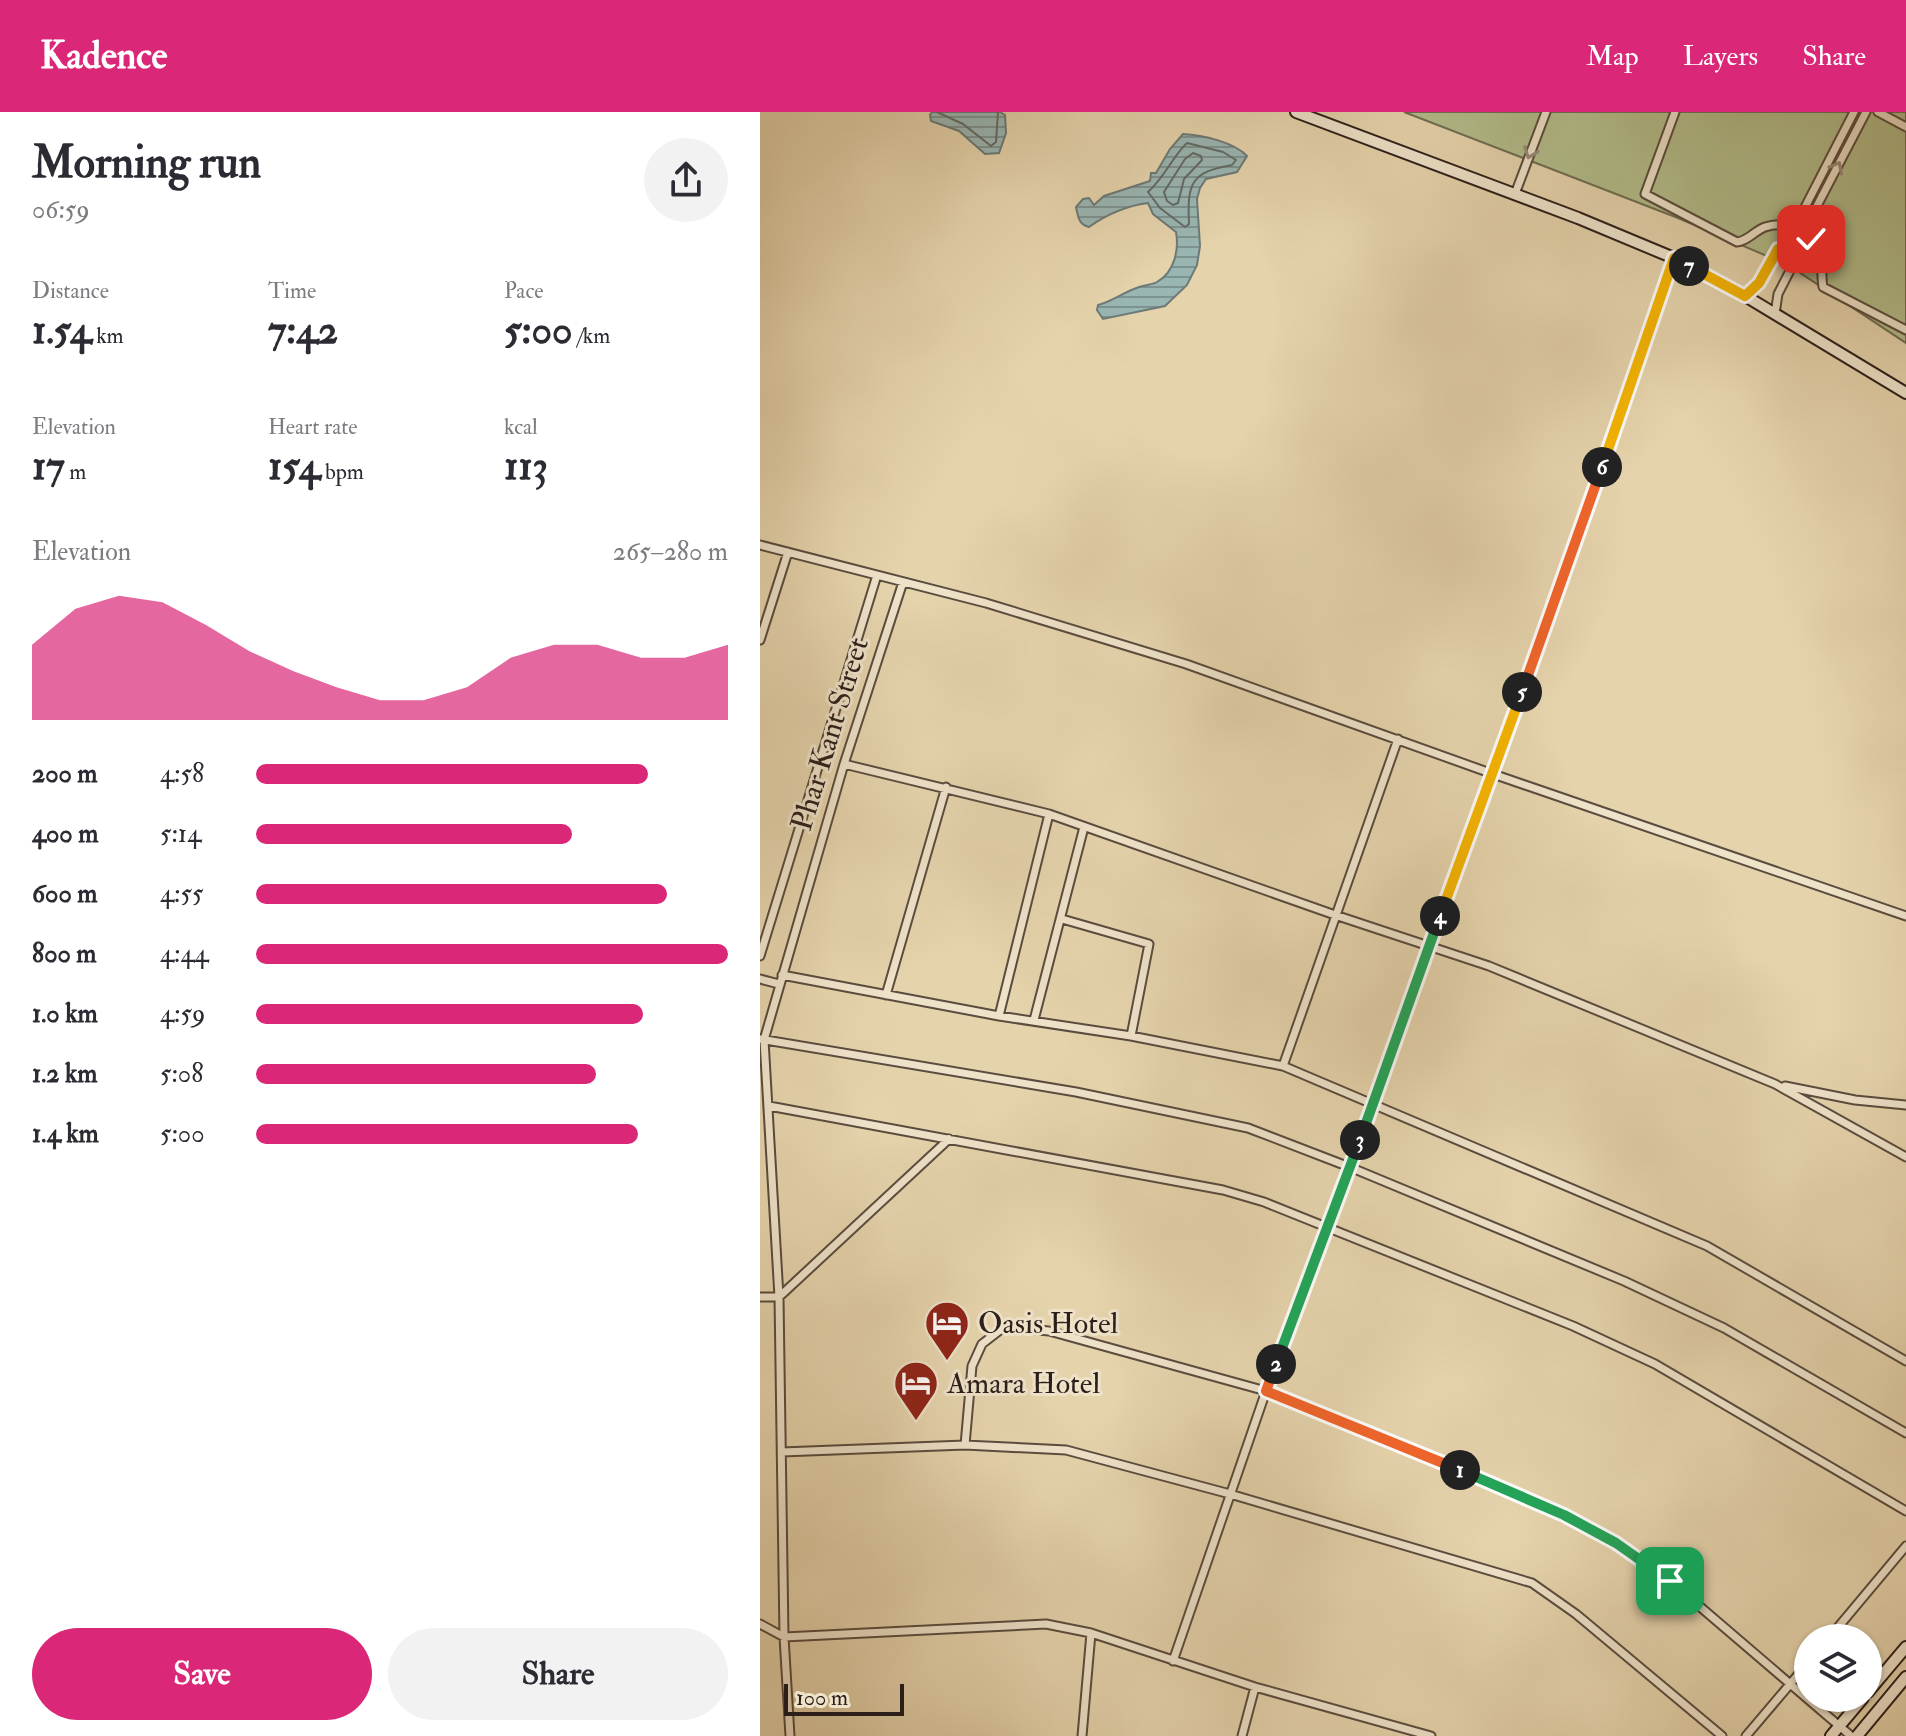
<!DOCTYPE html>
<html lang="en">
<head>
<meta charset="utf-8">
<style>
  :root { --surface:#fff; --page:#f2f2f3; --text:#2b2b33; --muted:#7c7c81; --accent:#db2777 }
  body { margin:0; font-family:"IM FELL Double Pica",serif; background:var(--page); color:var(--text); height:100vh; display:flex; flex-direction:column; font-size:30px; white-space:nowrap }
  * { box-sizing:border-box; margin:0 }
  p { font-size:26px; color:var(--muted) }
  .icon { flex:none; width:44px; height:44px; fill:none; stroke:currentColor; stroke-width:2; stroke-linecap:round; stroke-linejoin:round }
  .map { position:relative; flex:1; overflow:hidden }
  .side { display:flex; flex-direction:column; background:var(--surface); width:760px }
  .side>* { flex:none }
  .fabs { position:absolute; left:1034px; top:1512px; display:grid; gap:16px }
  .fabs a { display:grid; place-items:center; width:88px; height:88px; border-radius:50%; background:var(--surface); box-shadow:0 2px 6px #0004; font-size:40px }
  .scale { position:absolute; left:24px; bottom:20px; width:120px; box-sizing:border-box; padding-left:8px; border:4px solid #2c1f1a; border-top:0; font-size:22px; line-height:28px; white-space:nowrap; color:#2c1f1a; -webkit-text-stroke:6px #eee2c9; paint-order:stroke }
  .pin { position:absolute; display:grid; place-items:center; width:68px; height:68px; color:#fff; margin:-34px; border-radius:16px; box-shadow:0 4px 12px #0006 }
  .km { position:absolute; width:40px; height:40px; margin:-20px; border-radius:50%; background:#222; color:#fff; font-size:22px; line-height:40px; text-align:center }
  .round { display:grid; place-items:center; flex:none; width:84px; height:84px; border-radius:42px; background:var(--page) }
  .overview { display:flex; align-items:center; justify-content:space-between; height:136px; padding:0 32px }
  h1 { font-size:44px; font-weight:700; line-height:60px }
  .stats { display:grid; grid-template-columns:repeat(3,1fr); gap:12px; height:136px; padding:8px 32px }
  .stats div { display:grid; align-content:center }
  .stats b { font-size:40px; font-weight:700 }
  .stats small { font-size:22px; font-weight:400 }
  .stats p { font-size:22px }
  .chart { height:224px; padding:16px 32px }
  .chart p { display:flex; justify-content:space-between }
  .chart svg { width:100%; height:144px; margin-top:8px; fill:var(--accent); opacity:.7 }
  .cta { display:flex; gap:16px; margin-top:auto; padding:16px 32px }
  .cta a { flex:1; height:92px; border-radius:48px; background:var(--accent); color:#fff; font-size:32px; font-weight:700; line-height:92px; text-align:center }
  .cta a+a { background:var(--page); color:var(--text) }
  ul { padding:0 32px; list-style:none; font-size:26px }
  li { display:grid; grid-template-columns:128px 96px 1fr; align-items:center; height:60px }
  li i { height:20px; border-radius:10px; background:var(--accent) }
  header { display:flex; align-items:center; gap:48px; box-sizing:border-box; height:112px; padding:0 40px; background:var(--accent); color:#fff }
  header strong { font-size:38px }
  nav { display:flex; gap:44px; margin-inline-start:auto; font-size:28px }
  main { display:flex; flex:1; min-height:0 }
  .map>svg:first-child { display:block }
  .green { fill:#b2bd8b; stroke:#6f6e52; stroke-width:2 }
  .water { fill:url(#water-rules); stroke:#6d7a76; stroke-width:2 }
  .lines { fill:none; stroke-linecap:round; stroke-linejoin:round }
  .shore { stroke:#626a66; stroke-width:2 }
  .street-casing { stroke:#5a4c3e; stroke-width:11 }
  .secondary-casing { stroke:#2c1f1a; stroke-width:14 }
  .street { stroke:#eee2c9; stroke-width:7 }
  .secondary { stroke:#eee2c9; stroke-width:10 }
  .oneway { stroke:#978a7a }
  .split-1-casing { stroke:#fff; stroke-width:16 }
  .split-2-casing { stroke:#fff; stroke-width:16 }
  .split-3-casing { stroke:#fff; stroke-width:16 }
  .split-4-casing { stroke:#fff; stroke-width:16 }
  .split-5-casing { stroke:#fff; stroke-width:16 }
  .split-6-casing { stroke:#fff; stroke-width:16 }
  .split-7-casing { stroke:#fff; stroke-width:16 }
  .split-8-casing { stroke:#fff; stroke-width:16 }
  .split-1 { stroke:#22a559; stroke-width:10 }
  .split-2 { stroke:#f0652b; stroke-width:10 }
  .split-3 { stroke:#22a559; stroke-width:10 }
  .split-4 { stroke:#22a559; stroke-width:10 }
  .split-5 { stroke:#f5b400; stroke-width:10 }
  .split-6 { stroke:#f0652b; stroke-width:10 }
  .split-7 { stroke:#f5b400; stroke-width:10 }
  .split-8 { stroke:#f5b400; stroke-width:10 }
  .labels { text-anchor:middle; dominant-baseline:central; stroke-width:6; stroke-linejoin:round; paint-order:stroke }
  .street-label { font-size:30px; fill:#2c1f1a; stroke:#eee2c9 }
  .poi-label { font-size:30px; fill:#2c1f1a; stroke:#eee2c9; text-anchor:start }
</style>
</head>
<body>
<header>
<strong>Kadence</strong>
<nav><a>Map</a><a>Layers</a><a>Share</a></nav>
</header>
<main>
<section class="side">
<div class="overview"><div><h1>Morning run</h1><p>06:59</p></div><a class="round"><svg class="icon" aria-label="share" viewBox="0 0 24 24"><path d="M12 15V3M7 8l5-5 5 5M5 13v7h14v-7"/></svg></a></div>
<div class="stats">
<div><p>Distance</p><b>1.54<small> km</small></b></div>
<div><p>Time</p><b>7:42</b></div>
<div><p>Pace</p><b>5:00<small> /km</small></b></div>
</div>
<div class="stats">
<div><p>Elevation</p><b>17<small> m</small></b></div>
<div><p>Heart rate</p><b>154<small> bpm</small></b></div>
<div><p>kcal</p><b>113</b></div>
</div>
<div class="chart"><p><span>Elevation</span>265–280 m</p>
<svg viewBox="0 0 160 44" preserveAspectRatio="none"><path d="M0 44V21L10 10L20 6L30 8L40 15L50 23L60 29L70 34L80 38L90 38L100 34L110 25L120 21L130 21L140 25L150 25L160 21V44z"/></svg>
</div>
<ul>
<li><b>200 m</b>4:58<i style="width:83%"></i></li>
<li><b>400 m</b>5:14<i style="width:67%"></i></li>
<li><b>600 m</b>4:55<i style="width:87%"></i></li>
<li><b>800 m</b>4:44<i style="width:100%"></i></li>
<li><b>1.0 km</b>4:59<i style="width:82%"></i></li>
<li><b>1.2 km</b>5:08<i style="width:72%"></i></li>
<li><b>1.4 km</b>5:00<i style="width:81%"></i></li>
</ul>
<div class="cta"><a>Save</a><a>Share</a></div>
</section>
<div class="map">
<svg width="1146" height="1624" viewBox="0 0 1146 1624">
  <defs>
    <pattern id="water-rules" width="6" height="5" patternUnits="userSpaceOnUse" patternTransform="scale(2)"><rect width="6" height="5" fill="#99b6b3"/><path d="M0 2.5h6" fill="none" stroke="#7d9391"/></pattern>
  </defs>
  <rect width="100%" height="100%" fill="#e5d3ac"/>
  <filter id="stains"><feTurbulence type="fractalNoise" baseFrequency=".0025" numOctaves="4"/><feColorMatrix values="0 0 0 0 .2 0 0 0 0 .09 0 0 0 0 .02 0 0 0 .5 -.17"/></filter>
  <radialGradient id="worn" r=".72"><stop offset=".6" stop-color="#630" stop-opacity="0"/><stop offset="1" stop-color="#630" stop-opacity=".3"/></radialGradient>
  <path class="green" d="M644,0H1146V231L1028,153L918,106Z"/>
  <path class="water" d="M172,0H240L245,3L246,21L239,41L225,42L199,19L171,9L170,3Z
    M423,22C442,23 474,30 487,44L477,60L446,67L440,76L437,87L440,134L437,153L427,173L405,194L343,207L337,198L338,193C353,189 364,180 379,175C384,173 392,173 397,170C415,160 419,137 416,120L393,102L388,91C366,94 347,102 329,115C319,113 318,105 316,95L323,87L329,86L334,93L344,84L390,69L391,61H396L410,37Z"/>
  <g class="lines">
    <path class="shore" d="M177,0L203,12L231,34L236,30L238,0
      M427,31L463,40L476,48L472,53C431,60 427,71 429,112L425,115L400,96L388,80C405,65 412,45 427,31Z
      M433,41L441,44L442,48L424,67L418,91L413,93L407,89L404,80L425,47Z"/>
    <g class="street-casing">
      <path id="street" d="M915,0L885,82L977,130C988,129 994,119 1005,115C1027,107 1054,122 1060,144C1063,154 1061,165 1063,175L1146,218
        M1118,0L1146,15
        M755,82L786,0
        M985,184L999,171L1018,137L1024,136L1094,0
        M1015,202L1018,182L1036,147L1033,140L1106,0
        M0,433L226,491L426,552L733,662L1146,804
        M0,528L28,440
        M84,652L289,702L575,803L729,854L1015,972L1146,1045
        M302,807L389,832L371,924
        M0,844L117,463
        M22,863L239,904L371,924L523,954L947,1134L1146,1249
        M0,867L19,872
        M126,883L186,675
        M239,904L289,702
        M274,908L324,715
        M0,927L316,980L488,1016L592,1056L864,1169L964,1216L1146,1321
        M523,954L638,627
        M1025,974L1095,988L1146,993
        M9,994L463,1078L504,1090L813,1214L895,1252L1146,1399
        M0,1185H19L189,1027
        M205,1333L212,1254L222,1232L244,1215L289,1219L506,1279L804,1403L856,1431L910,1469L1091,1624
        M22,1340L205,1333L306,1338L470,1382L772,1471L816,1502L962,1624
        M0,1512L24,1525L286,1512L331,1521L495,1575L671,1624
        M1069,1526L1146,1434
        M413,1549L506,1279L566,1116L592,1056L611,992L733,662L914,146
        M30,1624L24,1525L19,1185L4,928L84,652L143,470
        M322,1624L331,1521
        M482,1624L495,1575
        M986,1624L1048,1551"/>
    </g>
    <g class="secondary-casing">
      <path id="secondary" d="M536,0L818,106L914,146L977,179L1146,281
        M1108,1580L1146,1535
        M1071,1624L1103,1586
        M1097,1624L1146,1565"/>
    </g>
    <use href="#street" class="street"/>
    <use href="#secondary" class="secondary"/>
  </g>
  <defs><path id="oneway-chevron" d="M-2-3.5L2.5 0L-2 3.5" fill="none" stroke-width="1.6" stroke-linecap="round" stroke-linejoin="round" transform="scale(2)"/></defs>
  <g class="oneway">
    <use href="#oneway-chevron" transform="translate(770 41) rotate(110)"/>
    <use href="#oneway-chevron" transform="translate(1077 55) rotate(-62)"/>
  </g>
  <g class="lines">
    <g class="split-1-casing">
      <path id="split-1" d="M700,1358L804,1403L856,1431L910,1469"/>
    </g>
    <g class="split-2-casing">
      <path id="split-2" d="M516,1252L506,1279L700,1358"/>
    </g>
    <g class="split-3-casing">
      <path id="split-3" d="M516,1252L600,1028"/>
    </g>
    <g class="split-4-casing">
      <path id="split-4" d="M600,1028L680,804"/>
    </g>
    <g class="split-5-casing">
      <path id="split-5" d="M680,804L762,580"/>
    </g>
    <g class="split-6-casing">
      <path id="split-6" d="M762,580L842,355"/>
    </g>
    <g class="split-7-casing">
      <path id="split-7" d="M842,355L914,146L929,154"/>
    </g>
    <g class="split-8-casing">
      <path id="split-8" d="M929,154L985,184L999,171L1018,137L1024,136L1034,116L1051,127"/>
    </g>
    <use href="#split-1" class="split-1"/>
    <use href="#split-2" class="split-2"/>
    <use href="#split-3" class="split-3"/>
    <use href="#split-4" class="split-4"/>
    <use href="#split-5" class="split-5"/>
    <use href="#split-6" class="split-6"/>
    <use href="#split-7" class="split-7"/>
    <use href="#split-8" class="split-8"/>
  </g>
  <defs>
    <g id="hotel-pin" transform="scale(2.3)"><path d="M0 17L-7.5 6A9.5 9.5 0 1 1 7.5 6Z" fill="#8f2418" stroke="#eee2c9"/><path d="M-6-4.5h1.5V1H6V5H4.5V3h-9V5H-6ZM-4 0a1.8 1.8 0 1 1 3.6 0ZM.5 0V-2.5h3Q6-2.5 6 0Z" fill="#fff"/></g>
  </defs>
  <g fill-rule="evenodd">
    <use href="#hotel-pin" x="187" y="1211"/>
    <use href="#hotel-pin" x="156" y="1271"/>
  </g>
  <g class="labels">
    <g class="street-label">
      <text transform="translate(70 622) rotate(-73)">Phar Kant Street</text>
    </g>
    <g class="poi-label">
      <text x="218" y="1211">Oasis Hotel</text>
      <text x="187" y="1271">Amara Hotel</text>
    </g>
  </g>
  <rect width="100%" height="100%" filter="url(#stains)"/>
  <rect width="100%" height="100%" fill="url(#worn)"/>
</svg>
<div class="fabs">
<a><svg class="icon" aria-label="layers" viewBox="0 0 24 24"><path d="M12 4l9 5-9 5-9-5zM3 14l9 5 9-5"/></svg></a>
</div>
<div class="scale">100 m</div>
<div class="pin" style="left:910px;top:1469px;background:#1e9e55"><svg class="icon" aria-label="arrive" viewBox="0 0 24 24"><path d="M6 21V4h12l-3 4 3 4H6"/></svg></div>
<div class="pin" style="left:1051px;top:127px;background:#d93025"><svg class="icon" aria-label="check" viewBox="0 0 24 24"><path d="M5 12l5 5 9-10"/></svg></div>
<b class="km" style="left:700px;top:1358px">1</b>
<b class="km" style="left:516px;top:1252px">2</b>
<b class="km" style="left:600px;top:1028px">3</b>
<b class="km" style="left:680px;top:804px">4</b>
<b class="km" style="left:762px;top:580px">5</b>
<b class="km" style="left:842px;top:355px">6</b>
<b class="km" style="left:929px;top:154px">7</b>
</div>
</main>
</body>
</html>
